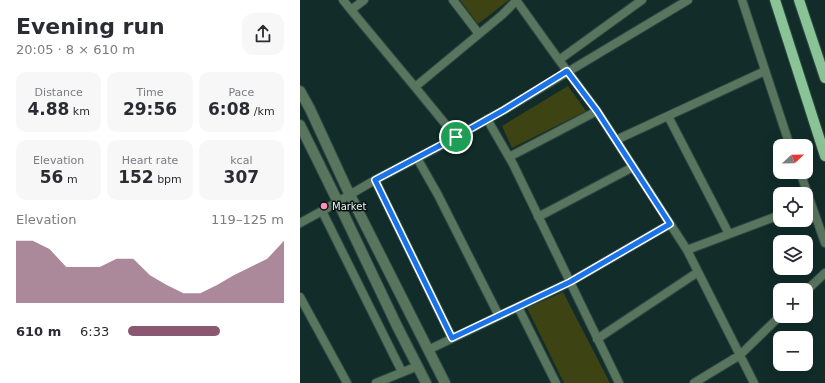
<!DOCTYPE html>
<html lang="en">
<head>
<meta charset="utf-8">
<style>
  :root { --surface:#fff; --page:#f7f7f7; --text:#2b2b33; --muted:#7c7c81; --accent:#8a5870 }
  body { margin:0; font-family:"DejaVu Sans",sans-serif; background:var(--page); color:var(--text); height:100vh; display:flex; flex-direction:column; font-size:15px; white-space:nowrap }
  * { box-sizing:border-box; margin:0 }
  p { font-size:13px; color:var(--muted) }
  .icon { flex:none; width:22px; height:22px; fill:none; stroke:currentColor; stroke-width:2; stroke-linecap:round; stroke-linejoin:round }
  .map { position:relative; flex:1; overflow:hidden }
  .side { display:flex; flex-direction:column; background:var(--surface); width:300px }
  .side>* { flex:none }
  .needle { width:26px; rotate:68deg }
  .tools { position:absolute; left:473px; top:139px; display:grid; gap:8px }
  .tools a { display:grid; place-items:center; width:40px; height:40px; border-radius:8px; background:var(--surface); box-shadow:0 4px 16px #0002; font-size:20px }
  .pin { position:absolute; display:grid; place-items:center; width:34px; height:34px; color:#fff; margin:-17px; border:2px solid #fff; border-radius:50%; box-shadow:0 1px 4px #0007 }
  .round { display:grid; place-items:center; flex:none; width:42px; height:42px; border-radius:12px; background:var(--page) }
  .head { display:flex; align-items:center; justify-content:space-between; height:68px; padding:0 16px }
  h1 { font-size:22px; font-weight:800; line-height:30px }
  .metrics { display:grid; grid-template-columns:repeat(3,1fr); gap:6px; height:68px; padding:4px 16px }
  .metrics div { display:grid; align-content:center; border-radius:10px; background:var(--page); text-align:center }
  .metrics b { font-size:17px; font-weight:800 }
  .metrics small { font-size:11px; font-weight:400 }
  .metrics p { font-size:11px }
  .chart { height:112px; padding:8px 16px }
  .chart p { display:flex; justify-content:space-between }
  .chart svg { width:100%; height:72px; margin-top:4px; fill:var(--accent); opacity:.7 }
  ul { padding:0 16px; list-style:none; font-size:13px }
  li { display:grid; grid-template-columns:64px 48px 1fr; align-items:center; height:30px }
  li i { height:10px; border-radius:5px; background:var(--accent) }
  main { display:flex; flex:1; min-height:0 }
  .map>svg:first-child { display:block }
  .green { fill:#3e4314 }
  .lines { fill:none; stroke-linecap:round; stroke-linejoin:round }
  .minor-casing { stroke:#2f4946; stroke-width:10 }
  .tertiary-casing { stroke:#2f4946; stroke-width:12 }
  .primary-casing { stroke:#2f4946; stroke-width:12 }
  .minor { stroke:#59755e; stroke-width:8 }
  .tertiary { stroke:#59755e; stroke-width:10 }
  .primary { stroke:#8ac395; stroke-width:10 }
  .route-casing { stroke:#fff; stroke-width:8 }
  .route { stroke:#1a73e8; stroke-width:5 }
  .poi-dot { fill:#ff8eba; stroke:#071211; stroke-width:1.5 }
  .labels { text-anchor:middle; dominant-baseline:central; stroke-width:3; stroke-linejoin:round; paint-order:stroke }
  .poi-label { font-size:10px; fill:#e8f8f5; stroke:#071211; text-anchor:start }
</style>
</head>
<body>
<main>
<section class="side">
<div class="head"><div><h1>Evening run</h1><p>20:05 · 8 × 610 m</p></div><a class="round"><svg class="icon" aria-label="share" viewBox="0 0 24 24"><path d="M12 15V3M7 8l5-5 5 5M5 13v7h14v-7"/></svg></a></div>
<div class="metrics">
<div><p>Distance</p><b>4.88<small> km</small></b></div>
<div><p>Time</p><b>29:56</b></div>
<div><p>Pace</p><b>6:08<small> /km</small></b></div>
</div>
<div class="metrics">
<div><p>Elevation</p><b>56<small> m</small></b></div>
<div><p>Heart rate</p><b>152<small> bpm</small></b></div>
<div><p>kcal</p><b>307</b></div>
</div>
<div class="chart"><p><span>Elevation</span>119–125 m</p>
<svg viewBox="0 0 160 44" preserveAspectRatio="none"><path d="M0 44V6L10 6L20 11L30 22L40 22L50 22L60 17L70 17L80 27L90 33L100 38L110 38L120 33L130 27L140 22L150 17L160 6V44z"/></svg>
</div>
<ul>
<li><b>610 m</b>6:33<i style="width:59%"></i></li>
</ul>
</section>
<div class="map">
<svg width="525" height="383" viewBox="0 0 525 383">
  <rect width="100%" height="100%" fill="#112c29"/>
  <path class="green" d="M160,0H209L178,24Z
    M268,86L286,111L212,148L202,126Z
    M263,292L310,383H264L227,308Z"/>
  <g class="lines">
    <g class="minor-casing">
      <path id="minor" d="M43,0L51,10
        M64,0L51,10L115,87L156,137
        M153,0L179,34
        M216,0L259,60L297,111L387,250L454,383
        M442,0L490,146
        M259,60L342,0
        M115,87L202,15L217,0
        M368,116L429,234
        M187,119L213,164L319,383
        M316,140L465,71
        M209,157L297,111
        M117,158L138,195L199,316
        M500,172L525,243
        M75,180L152,338
        M22,211L102,372
        M238,217L333,167
        M0,223L22,211L75,180L140,146L204,110L388,0
        M387,250L480,215
        M506,291L525,273
        M0,297L47,383
        M218,307L256,383
        M297,339L398,272
        M128,350L270,282L370,224
        M76,383L118,366
        M394,383L440,355L480,316"/>
    </g>
    <g class="tertiary-casing">
      <path id="tertiary" d="M0,91L10,109L46,187L145,383
        M0,125L38,202L97,326L126,383"/>
    </g>
    <g class="primary-casing">
      <path id="primary" d="M475,0L525,156
        M499,0L525,78"/>
    </g>
    <use href="#minor" class="minor"/>
    <use href="#tertiary" class="tertiary"/>
    <use href="#primary" class="primary"/>
  </g>
  <g class="lines">
    <g class="route-casing">
      <path id="route" d="M267,71L297,111L370,224L270,282L152,338L75,180L156,137L204,110Z"/>
    </g>
    <use href="#route" class="route"/>
  </g>
  <circle class="poi-dot" cx="24" cy="206" r="4"/>
  <g class="labels">
    <g class="poi-label">
      <text x="32" y="206">Market</text>
    </g>
  </g>
</svg>
<div class="tools">
<a><svg class="needle" viewBox="-14 -14 28 28"><path d="M0-13l5 13h-10z" fill="#e53935"/><path d="M0 13l5-13h-10z" fill="#7c7c81"/></svg></a>
<a><svg class="icon" aria-label="locate" viewBox="0 0 24 24"><circle cx="12" cy="12" r="6"/><path d="M12 2v4M12 18v4M2 12h4M18 12h4"/></svg></a>
<a><svg class="icon" aria-label="layers" viewBox="0 0 24 24"><path d="M12 4l9 5-9 5-9-5zM3 14l9 5 9-5"/></svg></a>
<a>+</a>
<a>−</a>
</div>
<div class="pin" style="left:156px;top:137px;background:#1e9e55"><svg class="icon" aria-label="arrive" viewBox="0 0 24 24"><path d="M6 21V4h12l-3 4 3 4H6"/></svg></div>
</div>
</main>
</body>
</html>
